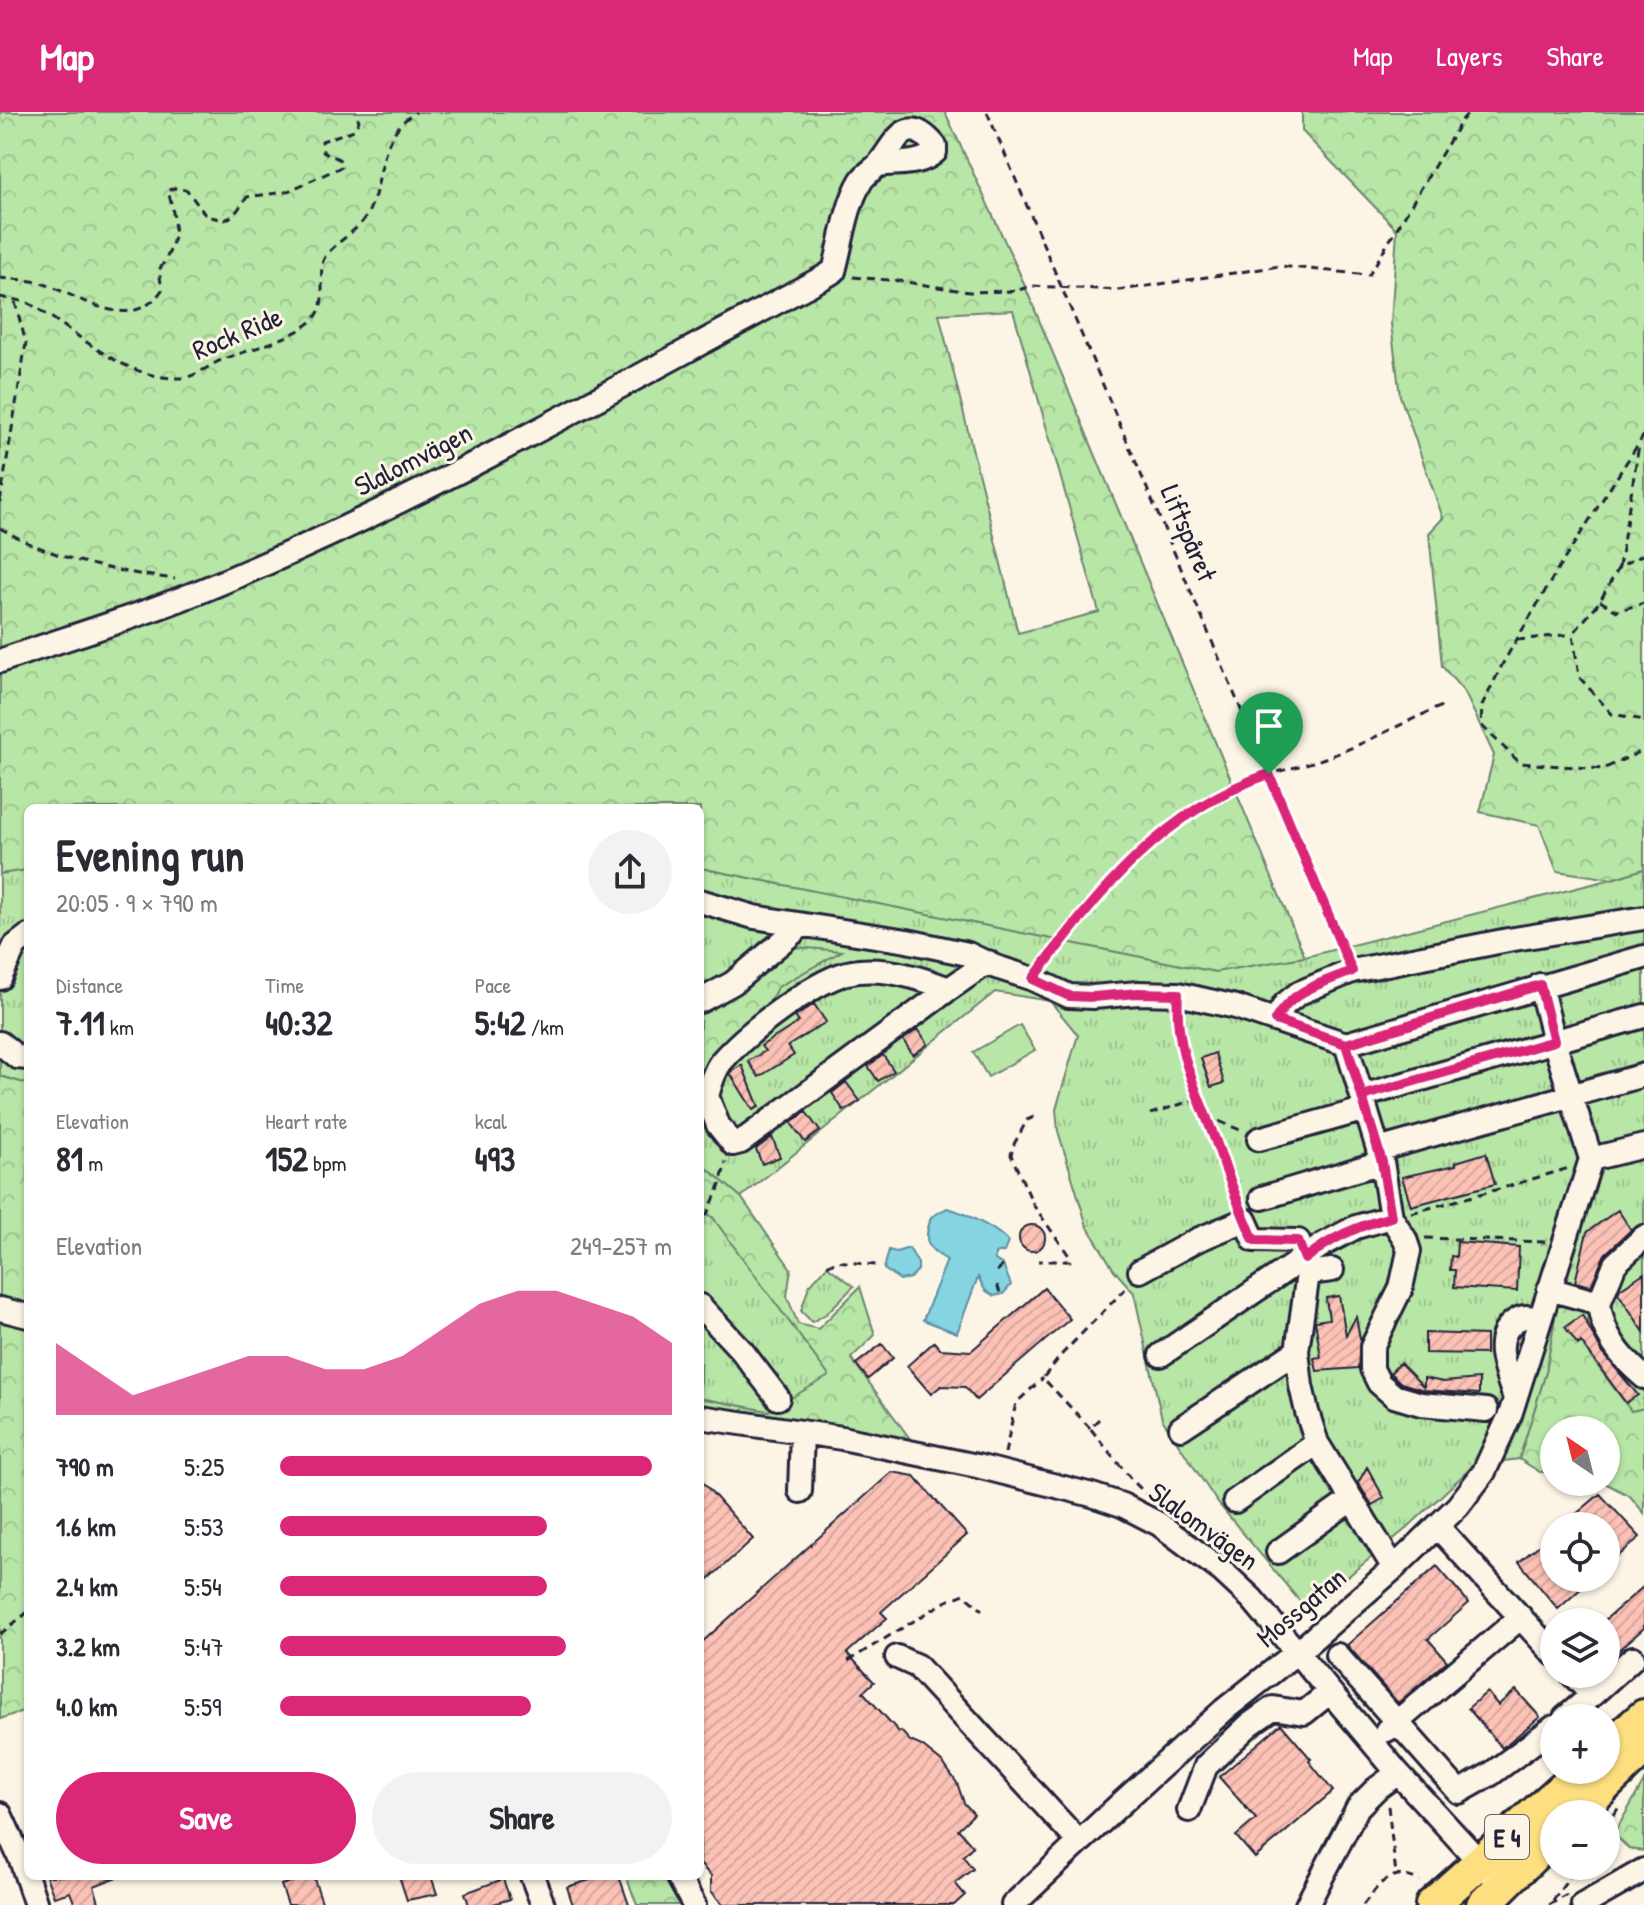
<!DOCTYPE html>
<html lang="en">
<head>
<meta charset="utf-8">
<style>
  :root { --surface:#fff; --page:#f2f2f3; --text:#2b2b33; --muted:#7c7c81; --accent:#db2777 }
  body { margin:0; font-family:"Patrick Hand",sans-serif; background:var(--page); color:var(--text); height:100vh; display:flex; flex-direction:column; font-size:30px; white-space:nowrap }
  * { box-sizing:border-box; margin:0 }
  p { font-size:26px; color:var(--muted) }
  .icon { flex:none; width:44px; height:44px; fill:none; stroke:currentColor; stroke-width:2; stroke-linecap:round; stroke-linejoin:round }
  .map { position:relative; flex:1; overflow:hidden }
  .drawer { position:absolute; left:24px; top:692px; width:680px; height:1076px; display:flex; flex-direction:column; background:var(--surface); border-radius:12px; box-shadow:0 2px 6px #0004 }
  .drawer>* { flex:none }
  .needle { width:52px; rotate:325deg }
  .tools { position:absolute; left:1540px; top:1304px; display:grid; gap:16px }
  .tools a { display:grid; place-items:center; width:80px; height:80px; border-radius:50%; background:var(--surface); box-shadow:0 2px 6px #0004; font-size:40px }
  .pin { position:absolute; display:grid; place-items:center; width:68px; height:68px; color:#fff; margin:-82px -34px; border-radius:50% 50% 50% 0; rotate:-45deg; box-shadow:0 0 8px #0007 }
  .pin .icon { rotate:45deg }
  .round { display:grid; place-items:center; flex:none; width:84px; height:84px; border-radius:42px; background:var(--page) }
  .overview { display:flex; align-items:center; justify-content:space-between; height:136px; padding:0 32px }
  h1 { font-size:44px; font-weight:700; line-height:60px }
  .figures { display:grid; grid-template-columns:repeat(3,1fr); gap:12px; height:136px; padding:8px 32px }
  .figures div { display:grid; align-content:center }
  .figures b { font-size:34px; font-weight:700 }
  .figures small { font-size:22px; font-weight:400 }
  .figures p { font-size:22px }
  .chart { height:224px; padding:16px 32px }
  .chart p { display:flex; justify-content:space-between }
  .chart svg { width:100%; height:144px; margin-top:8px; fill:var(--accent); opacity:.7 }
  .cta { display:flex; gap:16px; margin-top:auto; padding:16px 32px }
  .cta a { flex:1; height:92px; border-radius:48px; background:var(--accent); color:#fff; font-size:32px; font-weight:700; line-height:92px; text-align:center }
  .cta a+a { background:var(--page); color:var(--text) }
  ul { padding:0 32px; list-style:none; font-size:26px }
  li { display:grid; grid-template-columns:128px 96px 1fr; align-items:center; height:60px }
  li i { height:20px; border-radius:10px; background:var(--accent) }
  header { display:flex; align-items:center; gap:48px; box-sizing:border-box; height:112px; padding:0 40px; background:var(--accent); color:#fff }
  header strong { font-size:38px }
  nav { display:flex; gap:44px; margin-inline-start:auto; font-size:28px }
  .map>svg:first-child { display:block }
  .grass { fill:#b7e6a6; stroke:#6c8470; stroke-width:2 }
  .forest { fill:url(#forest-crowns); stroke:#6c8470; stroke-width:2; fill-rule:evenodd }
  .park { fill:url(#park-tufts); stroke:#6c8470; stroke-width:2 }
  .water { fill:#84d4e1; stroke:#5d8d9f; stroke-width:2 }
  .building { fill:url(#building-hatch); stroke:#22223b; stroke-width:2 }
  .lines { fill:none; stroke-linecap:round; stroke-linejoin:round }
  .minor-casing { stroke:#22223b; stroke-width:28 }
  .highway-casing { stroke:#22223b; stroke-width:38 }
  .path { stroke:#22223b; stroke-width:3; stroke-dasharray:8 6; stroke-linecap:butt }
  .minor { stroke:#fcf5e5; stroke-width:22 }
  .highway { stroke:#fedf80; stroke-width:32 }
  .route-casing { stroke:#fff; stroke-width:16 }
  .route { stroke:#db2777; stroke-width:10 }
  .labels { text-anchor:middle; dominant-baseline:central; stroke-width:6; stroke-linejoin:round; paint-order:stroke }
  .shield { fill:#fcf5e5; stroke:#63616e; stroke-width:2 }
  .shield-label { font-size:26px; font-weight:bold; fill:#22223b }
  .street-label { font-size:28px; fill:#22223b; stroke:#fcf5e5 }
</style>
</head>
<body>
<header>
<strong>Map</strong>
<nav><a>Map</a><a>Layers</a><a>Share</a></nav>
</header>
<div class="map">
<svg width="1644" height="1793" viewBox="0 0 1644 1793">
  <defs>
    <pattern id="forest-crowns" width="20" height="18" patternUnits="userSpaceOnUse" patternTransform="scale(2)"><rect width="20" height="18" fill="#b7e6a6"/><path d="M2 6a3 3 0 1 1 6 0M12 15a3 3 0 1 1 6 0" fill="none" stroke="#9dc590"/></pattern>
    <pattern id="park-tufts" width="24" height="20" patternUnits="userSpaceOnUse" patternTransform="scale(2)"><rect width="24" height="20" fill="#b7e6a6"/><path d="M3 7l-1-3M5 7V3M7 7l1-3M15 17l-1-3M17 17v-4M19 17l1-3" fill="none" stroke="#9dc590"/></pattern>
    <pattern id="building-hatch" width="6" height="6" patternUnits="userSpaceOnUse" patternTransform="scale(2)"><rect width="6" height="6" fill="#fcc2b5"/><path d="M-1 1l2-2M0 6l6-6M5 7l2-2" fill="none" stroke="#d8a69d"/></pattern>
  </defs>
  <rect width="100%" height="100%" fill="#fcf5e5"/>
  <filter id="ink" filterUnits="userSpaceOnUse"><feTurbulence type="fractalNoise" baseFrequency=".0125" numOctaves="2"/><feDisplacementMap in="SourceGraphic" scale="16" xChannelSelector="R" yChannelSelector="G"/><feConvolveMatrix kernelMatrix="1 2 1 2 8 2 1 2 1" color-interpolation-filters="sRGB"/></filter>
  <g filter="url(#ink)">
    <path class="grass" d="M1020,913L1035,938L988,965L973,940Z"/>
    <path class="forest" d="M0,0H945L1019,160L1305,845L1215,860L700,756V696H28V758L0,762ZM1013,198L1099,500L1018,521L939,202Z
      M1302,0H1644V757L1612,767L1557,759L1539,713L1480,700L1494,643L1465,581L1442,554L1429,421L1443,406L1400,284L1391,212L1397,118L1302,19Z
      M796,835L844,838L778,875L738,942L700,961V899L738,878Z
      M0,964L28,972V1597L0,1607Z
      M700,1050L741,1085L791,1157L787,1184L798,1212L818,1217L860,1175L875,1223L851,1246L922,1343L700,1305V1286L768,1299L713,1106L700,1095Z
      M1557,1192L1589,1200L1631,1299L1644,1296V1401L1630,1384L1603,1370H1606V1318H1554V1360H1540L1519,1347L1546,1260Z
      M1644,1669V1739L1629,1737L1614,1722Z
      M626,1764H678L694,1793H637Z"/>
    <path class="park" d="M700,756L1215,860L1305,845L1612,767L1644,757V1296L1631,1299L1584,1236L1588,1200L1557,1192L1546,1260L1519,1347L1474,1353L1407,1416L1307,1498L1217,1390L1162,1307L1134,1181L1114,1158L1087,1114L1058,1019L1056,997L1078,923L1050,889L995,880L741,1085L700,1050V961L738,942L778,875L842,839L796,835L738,878L700,899Z
      M28,758V972L0,964V762Z
      M700,1095L713,1106L829,1264L768,1299L700,1286Z
      M827,1154L854,1174L826,1202L812,1210L801,1199L809,1174Z"/>
    <path class="water" d="M947,1096C961,1099 1000,1118 1008,1130L1004,1140L995,1142V1148L1003,1153L1011,1173L1003,1182L994,1184L985,1178L978,1165L957,1221L923,1208L947,1148C924,1135 924,1129 931,1105Z
      M909,1136L918,1151V1158L910,1166L900,1168L884,1157L889,1138L896,1140Z"/>
    <path class="building" d="M814,892L826,910L788,934L794,943L759,965L748,949L765,939L761,934L799,910L795,905Z
      M918,917L928,932L913,943L903,928Z
      M1215,941L1224,971L1211,975L1201,946Z
      M883,943L894,959L878,969L868,954Z
      M742,953L759,995L753,998L730,961Z
      M846,970L860,989L844,999L832,981Z
      M806,1000L820,1019L805,1030L791,1011Z
      M772,1025L780,1045L762,1052L756,1037Z
      M1486,1041L1495,1072L1411,1094L1402,1065L1456,1053V1050Z
      M1618,1098L1631,1118L1605,1142L1591,1174L1575,1170L1587,1120Z
      M1019 1126a13 13 0 1 1 26 0a13 13 0 1 1-26 0Z
      M1457,1130L1519,1135L1517,1179L1454,1175L1455,1158H1450L1451,1144L1456,1145Z
      M1644,1161V1220L1618,1181L1620,1177Z
      M1044,1176L1070,1207L976,1288L965,1275L941,1274L931,1282L907,1254L934,1230L940,1237L971,1239Z
      M1339,1184L1346,1223L1356,1205L1360,1227L1358,1256L1317,1259L1314,1246L1321,1245L1315,1209L1329,1207L1326,1186Z
      M1582,1203L1602,1240L1638,1283L1626,1291L1581,1230L1578,1233L1565,1215Z
      M1425,1221L1486,1223V1242L1425,1241Z
      M882,1232L893,1246L868,1267L856,1252Z
      M1400,1251L1424,1275V1266L1443,1270L1479,1267V1282L1424,1278L1401,1271L1390,1261Z
      M1367,1355L1384,1386L1372,1393L1358,1371Z
      M892,1360L914,1364L967,1423L881,1500L887,1506L847,1541L874,1570L863,1580L899,1620L901,1619L910,1629L922,1634L943,1651L957,1671L964,1691L974,1702L958,1717L973,1734L963,1744L973,1757L955,1771L965,1783L954,1793H723L711,1779V1764L700,1752V1532Z
      M700,1367L753,1427L700,1475Z
      M1600,1382L1640,1425L1606,1455V1414H1562Z
      M1554,1421V1466H1593L1558,1497L1519,1450Z
      M1437,1454L1469,1491L1428,1527L1447,1549L1398,1591L1347,1533Z
      M1644,1474V1516L1606,1549V1507Z
      M1516,1578L1540,1605L1502,1636L1468,1596L1487,1580L1498,1593Z
      M1281,1612L1311,1647L1309,1649L1333,1679L1255,1746L1236,1724L1256,1707L1219,1665Z
      M46,1764H117V1765L94,1774L99,1790L90,1793H75L70,1780L54,1785Z
      M309,1764H313L323,1793H288L281,1773Z
      M399,1764H431L437,1782L407,1788Z
      M589,1764H619L629,1793H573L567,1775L590,1768Z
      M503,1767L510,1787L490,1793H469L465,1781Z"/>
    <g class="lines">
      <g class="minor-casing">
        <path id="minor" d="M0,549C72,524 147,502 218,472C427,385 624,271 824,165L834,159C842,130 846,94 861,69C865,62 873,58 879,52C897,28 907,0 935,34V40C919,54 898,50 878,53
          M700,789L754,805L907,829L968,842L993,854L1033,867L1069,884L1093,885L1138,881L1178,882L1236,895L1346,932L1644,845
          M0,866L15,834L28,824
          M949,877L741,1030L733,1032L718,1013L707,984C710,973 714,959 721,950C746,921 811,871 847,861C879,853 919,865 949,877L988,850
          M700,889L733,871L802,813
          M1275,908L1285,892L1299,881L1352,859L1508,828L1644,806
          M0,931L17,945L28,946
          M1346,932L1382,1050L1391,1105L1405,1127L1409,1139L1401,1176L1372,1235V1257L1379,1271L1394,1284L1421,1292L1486,1298
          M1362,984L1644,904
          M1259,1027L1366,997
          M1378,1038L1644,963
          M1591,1047L1644,1034
          M1262,1086L1382,1050
          M1140,1159L1197,1128L1245,1108L1254,1128L1298,1129L1308,1161L1297,1239L1301,1274L1307,1300L1317,1331L1394,1456
          M1308,1161L1332,1158
          M1549,1177L1599,1191C1602,1222 1620,1245 1644,1265
          M1599,1191L1615,1152L1644,1125
          M700,1194L742,1239L778,1286
          M0,1197L28,1204
          M1161,1243L1324,1132L1356,1115L1391,1105
          M1515,1287C1508,1263 1489,1227 1515,1209C1523,1203 1530,1205 1539,1207
          M700,1305L842,1326L977,1354L1092,1383L1122,1393L1159,1412L1222,1459L1252,1487L1398,1661L1489,1760
          M1181,1316L1297,1239
          M800,1379L802,1320
          M1235,1389L1317,1331
          M1437,1414L1554,1542
          M1278,1440L1351,1388
          M1521,1505L1397,1610L1459,1680L1491,1662L1554,1615
          M1337,1543L1397,1610L1387,1618
          M897,1545L917,1554L1079,1730
          M1572,1562L1592,1583L1633,1546
          M1565,1606L1592,1583
          M1189,1698L1206,1654L1249,1613L1273,1596L1304,1601L1330,1580
          M0,1702L21,1748L36,1793
          M532,1764L543,1793
          M678,1764L694,1793
          M1013,1793L1117,1695L1224,1598L1307,1532L1394,1456L1458,1394L1484,1360L1510,1303L1591,1047L1554,929L1540,873
          M1307,1793L1358,1695L1376,1677L1398,1661
          M1583,1793L1644,1758"/>
      </g>
      <g class="highway-casing">
        <path id="highway" d="M1606,1637L1644,1604
          M1576,1702L1644,1636
          M1432,1793L1583,1658
          M1483,1793L1554,1723"/>
      </g>
      <path class="path" d="M987,0L1344,840
        M853,165L900,169L969,180L1014,179L1033,174L1121,178L1280,154L1369,163L1462,8L1469,0
        M0,166C14,168 30,167 44,172C82,185 131,223 162,178L159,158C180,128 176,111 168,78L175,76L187,78L206,104L225,108L234,103L247,85L286,80L341,55L342,50C337,44 330,45 323,40L322,29L354,18L359,9L356,0
        M0,185C9,187 21,188 30,192C38,196 47,203 55,208C93,234 131,267 180,266C195,266 210,252 224,247C248,238 295,226 313,208C329,192 318,168 323,149C327,136 355,121 365,106C387,71 374,25 416,0
        M1644,323L1558,457L1503,551L1482,594L1481,613L1520,651L1603,657L1644,638
        M0,390L26,231L15,190
        M0,416C52,447 115,460 175,467
        M1644,442L1619,455L1600,489L1573,522L1579,565L1612,602L1644,608
        M1619,455L1639,333
        M1600,489L1617,499L1644,491
        M1517,528L1573,522
        M1045,851C1090,792 1140,732 1204,690C1244,664 1292,659 1336,642C1372,628 1406,609 1442,594
        M1177,902C1177,945 1199,986 1215,1026C1223,1048 1229,1070 1237,1091
        M1150,1002L1197,987
        M1206,1004L1243,1019
        M1034,1005L1027,1008L1013,1034L1011,1043L1034,1094L1070,1145V1149H1038
        M1411,1101L1506,1075L1569,1056
        M700,1117L719,1076L726,1050
        M1425,1126L1545,1130
        M827,1154L836,1149L876,1153
        M997,1159L1003,1153
        M997,1173L1001,1183
        M1099,1307L1090,1316L1131,1367L1147,1383
        M1090,1316L1043,1266L1063,1241L1127,1175
        M1005,1341L1016,1291L1043,1266
        M0,1522L28,1500
        M848,1549L945,1490L964,1482L982,1498
        M1388,1694L1396,1762
        M1606,1715L1619,1695
        M1553,1789L1577,1754
        M1363,1793C1381,1771 1389,1754 1420,1769
        M1549,1793L1567,1783"/>
      <use href="#minor" class="minor"/>
      <use href="#highway" class="highway"/>
    </g>
  </g>
  <g class="lines" filter="url(#ink)">
    <g class="route-casing">
      <path id="route" d="M1269,662C1163,698 1098,781 1033,867L1069,884L1093,885L1138,881L1178,882C1174,938 1197,979 1216,1030C1228,1063 1239,1096 1254,1128L1298,1129L1305,1147C1332,1125 1358,1114 1391,1105L1382,1050L1346,932L1540,873L1554,929L1362,984L1346,932L1275,908C1294,877 1320,872 1352,859L1269,662"/>
    </g>
    <use href="#route" class="route"/>
  </g>
  <g class="labels">
    <rect class="shield" x="1485" y="1703" width="44" height="44" rx="6"/>
    <g class="shield-label">
      <text x="1507" y="1725">E 4</text>
    </g>
    <g class="street-label">
      <text transform="translate(237 221) rotate(-23)">Rock Ride</text>
      <text transform="translate(413 347) rotate(-27)">Slalomvägen</text>
      <text transform="translate(1189 421) rotate(67)">Liftspåret</text>
      <text transform="translate(1204 1414) rotate(36)">Slalomvägen</text>
      <text transform="translate(1301 1495) rotate(-40)">Mossgatan</text>
    </g>
  </g>
</svg>
<div class="tools">
<a><svg class="needle" viewBox="-14 -14 28 28"><path d="M0-13l5 13h-10z" fill="#e53935"/><path d="M0 13l5-13h-10z" fill="#7c7c81"/></svg></a>
<a><svg class="icon" aria-label="locate" viewBox="0 0 24 24"><circle cx="12" cy="12" r="6"/><path d="M12 2v4M12 18v4M2 12h4M18 12h4"/></svg></a>
<a><svg class="icon" aria-label="layers" viewBox="0 0 24 24"><path d="M12 4l9 5-9 5-9-5zM3 14l9 5 9-5"/></svg></a>
<a>+</a>
<a>−</a>
</div>
<div class="pin" style="left:1269px;top:662px;background:#1e9e55"><svg class="icon" aria-label="arrive" viewBox="0 0 24 24"><path d="M6 21V4h12l-3 4 3 4H6"/></svg></div>
<section class="drawer">
<div class="overview"><div><h1>Evening run</h1><p>20:05 · 9 × 790 m</p></div><a class="round"><svg class="icon" aria-label="share" viewBox="0 0 24 24"><path d="M12 15V3M7 8l5-5 5 5M5 13v7h14v-7"/></svg></a></div>
<div class="figures">
<div><p>Distance</p><b>7.11<small> km</small></b></div>
<div><p>Time</p><b>40:32</b></div>
<div><p>Pace</p><b>5:42<small> /km</small></b></div>
</div>
<div class="figures">
<div><p>Elevation</p><b>81<small> m</small></b></div>
<div><p>Heart rate</p><b>152<small> bpm</small></b></div>
<div><p>kcal</p><b>493</b></div>
</div>
<div class="chart"><p><span>Elevation</span>249–257 m</p>
<svg viewBox="0 0 160 44" preserveAspectRatio="none"><path d="M0 44V22L10 30L20 38L30 34L40 30L50 26L60 26L70 30L80 30L90 26L100 18L110 10L120 6L130 6L140 10L150 14L160 22V44z"/></svg>
</div>
<ul>
<li><b>790 m</b>5:25<i style="width:95%"></i></li>
<li><b>1.6 km</b>5:53<i style="width:68%"></i></li>
<li><b>2.4 km</b>5:54<i style="width:68%"></i></li>
<li><b>3.2 km</b>5:47<i style="width:73%"></i></li>
<li><b>4.0 km</b>5:59<i style="width:64%"></i></li>
</ul>
<div class="cta"><a>Save</a><a>Share</a></div>
</section>
</div>
</body>
</html>
